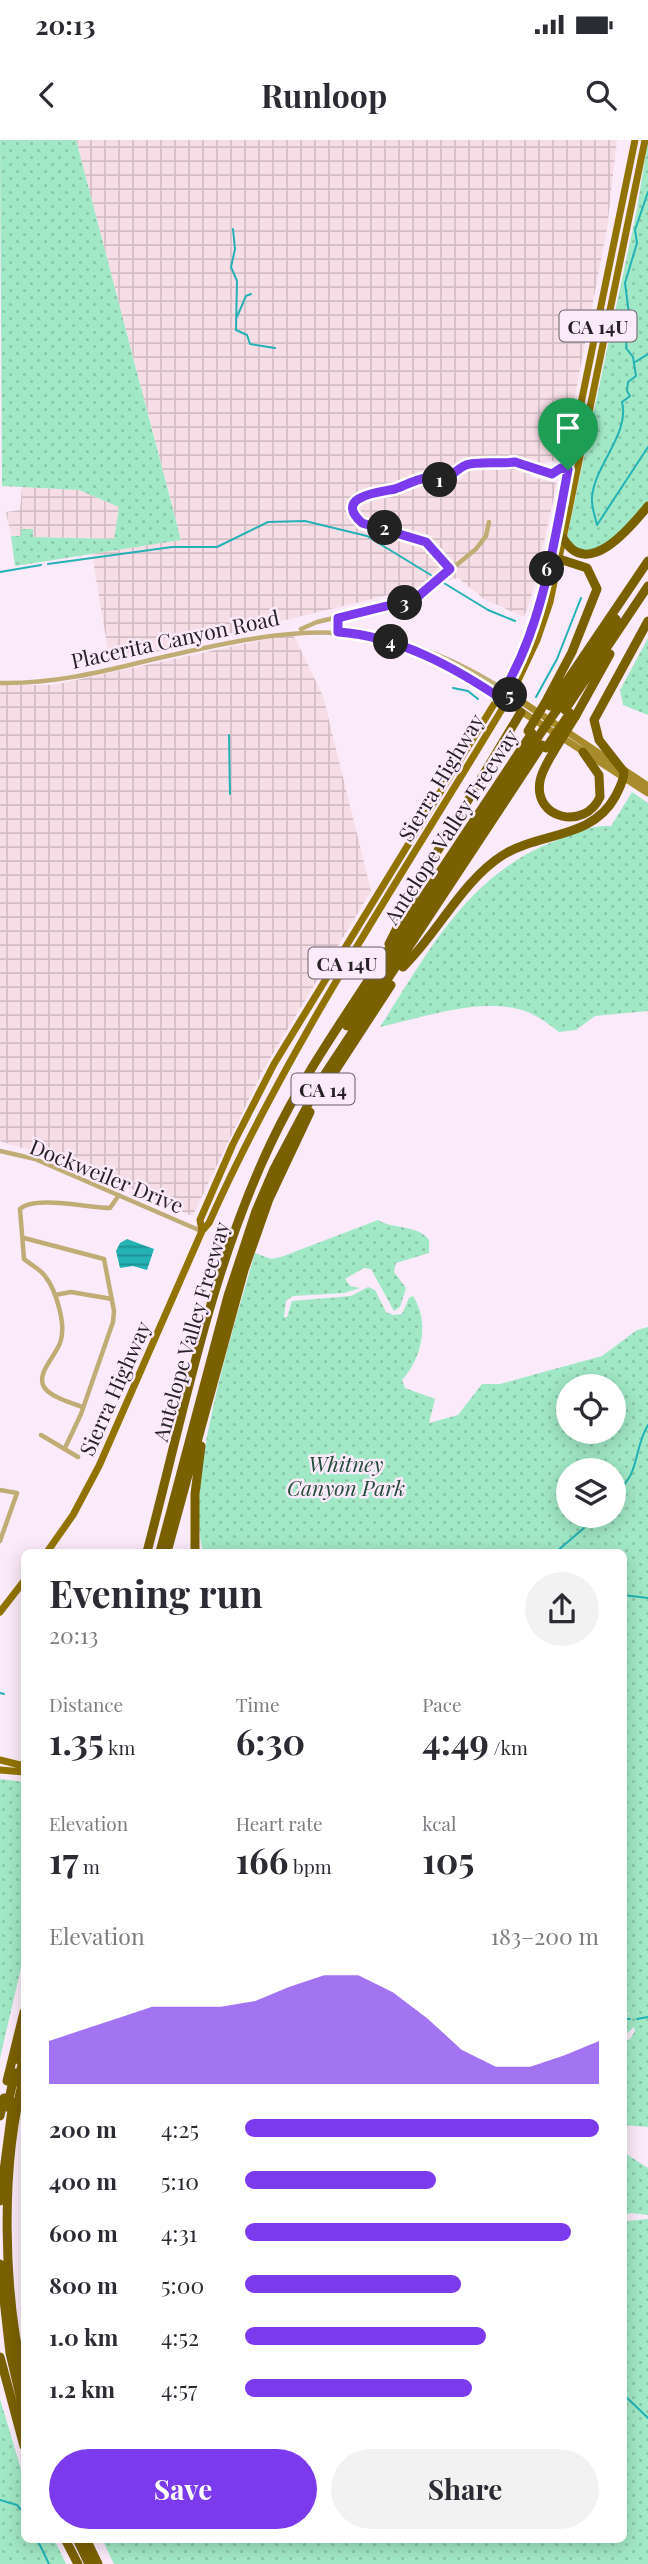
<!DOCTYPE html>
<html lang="en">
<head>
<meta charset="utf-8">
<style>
  :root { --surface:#fff; --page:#f2f2f3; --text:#2b2b33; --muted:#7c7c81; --accent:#7c3aed }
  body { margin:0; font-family:"Playfair Display",serif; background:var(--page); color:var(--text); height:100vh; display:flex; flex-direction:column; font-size:26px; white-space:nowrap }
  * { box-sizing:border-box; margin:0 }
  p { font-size:23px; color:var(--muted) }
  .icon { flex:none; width:38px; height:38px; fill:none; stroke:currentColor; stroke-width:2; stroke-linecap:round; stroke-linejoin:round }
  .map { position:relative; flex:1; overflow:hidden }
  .drawer { position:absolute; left:21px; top:1409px; width:606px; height:994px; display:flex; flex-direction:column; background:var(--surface); border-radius:10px; box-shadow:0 4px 18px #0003 }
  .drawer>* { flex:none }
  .buttons { position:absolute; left:556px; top:1234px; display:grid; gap:14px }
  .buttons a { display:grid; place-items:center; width:70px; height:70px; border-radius:50%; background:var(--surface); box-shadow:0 4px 18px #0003; font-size:35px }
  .pin { position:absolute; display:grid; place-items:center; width:60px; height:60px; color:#fff; margin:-72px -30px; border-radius:50% 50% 50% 0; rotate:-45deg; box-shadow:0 0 7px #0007 }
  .pin .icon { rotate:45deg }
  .km { position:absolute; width:35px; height:35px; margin:-18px; border-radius:50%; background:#222; color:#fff; font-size:19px; line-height:35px; text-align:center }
  .round { display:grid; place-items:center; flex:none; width:74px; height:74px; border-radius:37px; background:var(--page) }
  .overview { display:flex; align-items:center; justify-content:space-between; height:119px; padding:0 28px }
  h1 { font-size:38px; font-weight:700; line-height:52px }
  .figures { display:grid; grid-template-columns:repeat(3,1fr); gap:10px; height:119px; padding:7px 28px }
  .figures div { display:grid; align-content:center }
  .figures b { font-size:35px; font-weight:700 }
  .figures small { font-size:19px; font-weight:400 }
  .figures p { font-size:19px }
  .chart { height:196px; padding:14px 28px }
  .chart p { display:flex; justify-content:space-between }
  .chart svg { width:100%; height:126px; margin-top:7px; fill:var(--accent); opacity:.7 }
  .action { display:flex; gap:14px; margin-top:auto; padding:14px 28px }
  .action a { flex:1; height:80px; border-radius:42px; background:var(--accent); color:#fff; font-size:28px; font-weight:700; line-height:80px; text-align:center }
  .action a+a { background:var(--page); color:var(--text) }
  ul { padding:0 28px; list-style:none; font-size:23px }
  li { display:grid; grid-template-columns:112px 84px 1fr; align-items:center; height:52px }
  li i { height:18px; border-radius:9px; background:var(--accent) }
  .status { display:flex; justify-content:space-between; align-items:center; height:49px; padding:0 35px; background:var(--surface); direction:ltr }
  .status svg { height:19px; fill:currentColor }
  header { display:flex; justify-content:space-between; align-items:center; height:91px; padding:0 28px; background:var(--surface); font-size:32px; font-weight:700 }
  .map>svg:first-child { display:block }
  .industrial { fill:url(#industrial-grid) }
  .grass { fill:url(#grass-dots); fill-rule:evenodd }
  .water { fill:url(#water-rules) }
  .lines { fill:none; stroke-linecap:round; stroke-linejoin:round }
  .stream { stroke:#24b2b4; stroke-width:2 }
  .street { stroke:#c0ad75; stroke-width:4.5 }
  .secondary { stroke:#a88b2a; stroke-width:7 }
  .primary { stroke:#917400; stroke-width:7 }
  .highway { stroke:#7a6100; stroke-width:9 }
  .highway-bridge { stroke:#7a6100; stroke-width:9 }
  .route-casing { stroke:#fff; stroke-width:14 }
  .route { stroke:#7c3aed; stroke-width:9 }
  .labels { text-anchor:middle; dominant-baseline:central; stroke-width:5; stroke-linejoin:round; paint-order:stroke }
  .shield { fill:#fbeaf9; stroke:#675e67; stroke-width:2 }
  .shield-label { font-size:19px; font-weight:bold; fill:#282228 }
  .street-label { font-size:21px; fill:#282228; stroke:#fbeaf9 }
  .park-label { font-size:21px; font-style:italic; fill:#234c3a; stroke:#fbeaf9 }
</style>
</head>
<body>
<div class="status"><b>20:13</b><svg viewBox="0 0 49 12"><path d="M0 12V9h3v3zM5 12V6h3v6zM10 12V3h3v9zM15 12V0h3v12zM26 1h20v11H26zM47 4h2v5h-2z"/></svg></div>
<header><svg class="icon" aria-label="back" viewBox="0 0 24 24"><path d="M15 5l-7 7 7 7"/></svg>Runloop<svg class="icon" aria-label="search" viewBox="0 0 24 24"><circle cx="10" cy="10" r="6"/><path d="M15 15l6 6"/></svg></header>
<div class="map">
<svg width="648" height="2424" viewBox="0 0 648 2424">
  <defs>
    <pattern id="industrial-grid" width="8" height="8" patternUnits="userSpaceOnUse" patternTransform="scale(1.75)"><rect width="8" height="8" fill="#f7dee6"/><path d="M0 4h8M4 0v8" fill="none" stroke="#d4bec5"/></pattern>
    <pattern id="grass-dots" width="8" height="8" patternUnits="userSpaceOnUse" patternTransform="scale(1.75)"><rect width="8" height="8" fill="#a1e9c6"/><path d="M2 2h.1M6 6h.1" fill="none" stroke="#8bc8aa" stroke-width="1.8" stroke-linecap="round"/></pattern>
    <pattern id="water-rules" width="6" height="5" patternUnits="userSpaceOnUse" patternTransform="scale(1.75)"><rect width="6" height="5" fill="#24b2b4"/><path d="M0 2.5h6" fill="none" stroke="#1f9092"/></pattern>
  </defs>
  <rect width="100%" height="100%" fill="#fbeaf9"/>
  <path class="industrial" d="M76,0H617L607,89L569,287L558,320L531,326V337L557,343L534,448L524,477L484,459L458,438L110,523L92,414L181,399Z
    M22,347L79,350L119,367L115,399L32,397V390L22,389L21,396H11L6,372L20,370Z
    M281,496H294L323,556L371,751L263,930L194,1073L190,1075L76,1025L0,1001V545H53Z"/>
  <path class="grass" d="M0,0H76L181,400L15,426L11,396H21V389H33V397L114,399L119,367L79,350L2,346Z
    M648,0V361C630,384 607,417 573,409L567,397L637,69Z
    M648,498V575L623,565L620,550Z
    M632,652L648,663V871L595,876L576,890L559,892C552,887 544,880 536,876C491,852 426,877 380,887C429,811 467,735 555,701C574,693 591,685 611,686Z
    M378,1080C394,1090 417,1084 429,1100V1113L396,1123L394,1132L406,1148L400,1167L394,1171L371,1129L364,1128L345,1139L350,1146L360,1148L344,1153L293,1156L286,1161L284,1177H287L292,1161L351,1156L368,1147L375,1150L386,1172L393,1175L402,1174L409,1158L413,1156C430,1182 422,1218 402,1240L405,1248L435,1259L429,1283L458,1275L482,1244H500L602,1216L637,1190L648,1187V1987L623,1985V1902L630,1899L635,1891L634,1887L623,1897V1870L631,1876L623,1867V1412H203C184,1340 234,1187 255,1113L271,1119L281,1117ZM569,1246H614V1292H569ZM569,1330H614V1376H569Z
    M0,1639L24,1642V1815L0,1918Z
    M623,2012L648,2028V2075L631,2073L624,2075L627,2081L648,2079V2424H114L102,2399H623Z
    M0,2259L24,2339V2399H54L66,2424H0Z"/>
  <path class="water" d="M127,1099L154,1109L147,1130L133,1126L120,1128L116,1111L120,1103Z"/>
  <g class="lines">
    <path class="stream" d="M233,89L235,109L231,127L237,141L236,190L247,195L250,204L275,208
      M236,179L246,156L251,154
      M635,222L648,214
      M597,385C595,375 591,367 592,357C595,324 630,294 622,262L630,256L627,251L628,242L636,236L633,217L626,208L629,174L625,143L637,103L635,90L648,52
      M597,385L648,307
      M48,424L172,407H217L268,382L305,381L367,396L488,470L515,481
      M0,432L41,425
      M453,548L468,551L478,559
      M536,557L557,519L581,458
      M229,595L230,654
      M614,1355C642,1332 632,1312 648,1285
      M556,1412L598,1376
      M623,1455L648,1458
      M0,1553L4,1554
      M23,1556H24
      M623,1879H630
      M637,1879L648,1877
      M623,2254L648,2278
      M0,2360L17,2365L24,2373
      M37,2399L49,2424"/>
    <path class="street" d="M450,429L426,402L362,383L354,370L365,353L391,350L426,338L437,341L450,337L467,325L515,322L552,334L561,328L568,330
      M337,478L338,492
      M301,489L317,482L415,459L476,409L486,396L489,382
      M406,507L459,532L499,557
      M0,543C50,544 98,533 146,521C285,489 374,468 503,549
      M0,1011L35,1019L201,1091
      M24,1098L104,1119L114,1171L113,1182L81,1274L65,1308
      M55,1155L71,1152L112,1159
      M82,1267C72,1263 50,1257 44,1247C36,1233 55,1217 60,1203C67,1186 56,1150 45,1136C39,1128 31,1125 24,1119L20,1069C35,1055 89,1068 110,1068L119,1055
      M41,1295L78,1317
      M0,1350L17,1353L0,1401"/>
    <path class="secondary" d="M506,551L648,646
      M499,557L648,653"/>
    <path class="primary" d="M202,1091L200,1080L233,1004L274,924L507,543L525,505L545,439L635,0
      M47,1412L73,1375L99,1326L202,1091L209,1083C293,895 409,726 514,549L537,500L550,462L645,0
      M0,1472L24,1441
      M0,1620L24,1626
      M0,1630L24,1632"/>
    <path class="highway" d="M563,398C587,441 631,387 648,366
      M545,563L572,512L597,449L587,428L550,416
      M550,566L648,421
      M565,570L648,446
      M556,571L616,479
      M575,577L610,514
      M554,611C549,620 542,630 540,641C533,679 585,691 600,657L599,635L583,612
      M389,804L425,732L521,572
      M403,827C437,794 463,740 503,715C540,692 592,699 615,657C619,649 624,641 624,632L599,600L594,580L648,481
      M347,886L538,597
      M318,957L391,845
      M147,1412C183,1276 210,1131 271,1003C300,941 340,884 377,827C429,749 480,671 532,593
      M160,1412L228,1156L256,1071L274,1029L321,940L542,605
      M167,1412L244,1130L269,1059L310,972
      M195,1412V1354L201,1306
      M19,1920L24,1898
      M24,1937C0,2025 3,2152 24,2240
      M7,1941L24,1872
      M18,1942L24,1916
      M7,1967L15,1933
      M0,1976L4,1958
      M0,2061L13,1962
      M0,2124L10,2213L24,2273
      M0,2217L24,2306
      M18,2267L24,2287
      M65,2399L78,2424
      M77,2399L89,2424
      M86,2399L98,2424"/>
    <path class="highway-bridge" d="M528,591L545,563
      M538,597L556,571
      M546,608L570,573
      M554,611L575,577"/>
  </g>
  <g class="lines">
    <g class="route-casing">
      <path id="route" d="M515,322L552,334L561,328L568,330C554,402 543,485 504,550L511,554L506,562C456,528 399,496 338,492V478L415,459L450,429L426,402L362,383C332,356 381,352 395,349C404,346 416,339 426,338C430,338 433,341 437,341C449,340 455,330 466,325C476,321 501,324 515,322Z"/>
    </g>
    <use href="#route" class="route"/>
  </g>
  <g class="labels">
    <g class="shield">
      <rect x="559.5" y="170.5" width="77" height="31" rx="5"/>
      <rect x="308.5" y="807.5" width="77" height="31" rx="5"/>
      <rect x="291.5" y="933.5" width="63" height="31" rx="5"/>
    </g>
    <g class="shield-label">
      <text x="598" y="186">CA 14U</text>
      <text x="347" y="823">CA 14U</text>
      <text x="323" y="949">CA 14</text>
    </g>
    <g class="street-label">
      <text transform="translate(175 498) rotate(-12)">Placerita Canyon Road</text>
      <text transform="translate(440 637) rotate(-59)">Sierra Highway</text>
      <text transform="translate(450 686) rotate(-57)">Antelope Valley Freeway</text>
      <text transform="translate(107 1035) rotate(22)">Dockweiler Drive</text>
      <text transform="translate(190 1191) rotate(-74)">Antelope Valley Freeway</text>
      <text transform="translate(114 1248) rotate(-66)">Sierra Highway</text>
    </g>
    <g class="park-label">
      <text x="346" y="1323">Whitney<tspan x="346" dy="24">Canyon Park</tspan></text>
    </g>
  </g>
</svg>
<div class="buttons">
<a><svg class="icon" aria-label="locate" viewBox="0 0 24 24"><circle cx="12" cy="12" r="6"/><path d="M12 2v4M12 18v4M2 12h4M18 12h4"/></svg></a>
<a><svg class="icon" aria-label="layers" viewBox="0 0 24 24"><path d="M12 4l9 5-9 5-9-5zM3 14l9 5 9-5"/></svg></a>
</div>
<div class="pin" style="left:568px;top:330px;background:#1e9e55"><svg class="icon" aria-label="arrive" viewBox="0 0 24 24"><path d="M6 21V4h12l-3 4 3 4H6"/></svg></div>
<b class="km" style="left:440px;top:340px">1</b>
<b class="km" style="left:385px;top:388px">2</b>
<b class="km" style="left:405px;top:463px">3</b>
<b class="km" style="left:391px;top:502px">4</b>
<b class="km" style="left:510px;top:555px">5</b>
<b class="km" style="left:547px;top:429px">6</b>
<section class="drawer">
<div class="overview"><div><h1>Evening run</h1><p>20:13</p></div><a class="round"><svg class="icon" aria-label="share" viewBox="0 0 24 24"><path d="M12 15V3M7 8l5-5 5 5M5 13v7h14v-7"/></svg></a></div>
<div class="figures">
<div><p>Distance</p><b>1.35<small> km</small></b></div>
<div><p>Time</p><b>6:30</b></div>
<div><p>Pace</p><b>4:49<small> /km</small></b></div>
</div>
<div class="figures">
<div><p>Elevation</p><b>17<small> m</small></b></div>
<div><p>Heart rate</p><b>166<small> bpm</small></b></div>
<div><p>kcal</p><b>105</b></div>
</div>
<div class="chart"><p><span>Elevation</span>183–200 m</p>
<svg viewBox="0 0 160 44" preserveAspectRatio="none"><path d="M0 44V29L10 25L20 21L30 17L40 17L50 17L60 15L70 10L80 6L90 6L100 12L110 21L120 32L130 38L140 38L150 34L160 29V44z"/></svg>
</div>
<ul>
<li><b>200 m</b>4:25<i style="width:100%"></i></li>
<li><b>400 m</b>5:10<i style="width:54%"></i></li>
<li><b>600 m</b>4:31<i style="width:92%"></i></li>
<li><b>800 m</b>5:00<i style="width:61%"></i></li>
<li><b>1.0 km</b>4:52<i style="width:68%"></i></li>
<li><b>1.2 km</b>4:57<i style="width:64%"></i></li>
</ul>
<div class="action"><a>Save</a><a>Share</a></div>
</section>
</div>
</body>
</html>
